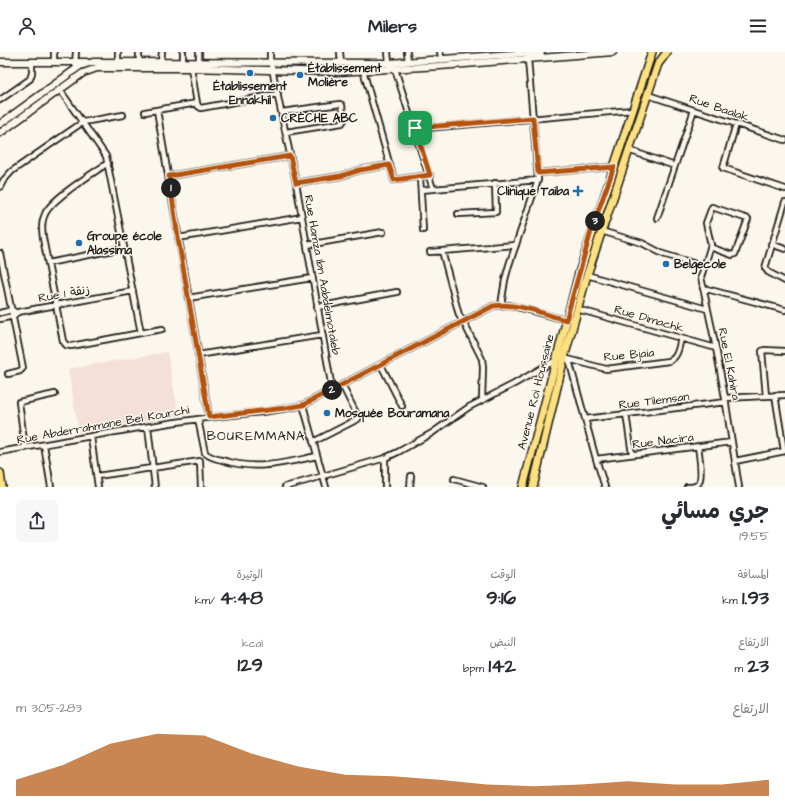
<!DOCTYPE html>
<html lang="ar">
<head>
<meta charset="utf-8">
<style>
  :root { --surface:#fff; --page:#f7f7f7; --text:#2b2b33; --muted:#7c7c81; --accent:#b45309 }
  body { margin:0; font-family:"Architects Daughter","Playpen Sans Arabic",sans-serif; background:var(--page); color:var(--text); direction:rtl; height:100vh; display:flex; flex-direction:column; font-size:15px; white-space:nowrap }
  * { box-sizing:border-box; margin:0 }
  p { font-size:13px; color:var(--muted) }
  .icon { flex:none; width:22px; height:22px; fill:none; stroke:currentColor; stroke-width:2; stroke-linecap:round; stroke-linejoin:round }
  .map { position:relative; height:435px; overflow:hidden; direction:ltr }
  .sheet { display:flex; flex-direction:column; background:var(--surface); flex:1 }
  .sheet>* { flex:none }
  .pin { position:absolute; display:grid; place-items:center; width:34px; height:34px; color:#fff; margin:-17px; border-radius:8px; box-shadow:0 2px 6px #0006 }
  .km { position:absolute; width:20px; height:20px; margin:-10px; border-radius:50%; background:#222; color:#fff; font-size:11px; line-height:20px; text-align:center }
  .round { display:grid; place-items:center; flex:none; width:42px; height:42px; border-radius:6px; background:var(--page) }
  .head { display:flex; align-items:center; justify-content:space-between; height:68px; padding:0 16px }
  h1 { font-size:22px; font-weight:700; line-height:30px }
  .stats { display:grid; grid-template-columns:repeat(3,1fr); gap:6px; height:68px; padding:4px 16px }
  .stats div { display:grid; align-content:center }
  .stats b { font-size:20px; font-weight:700 }
  .stats small { font-size:11px; font-weight:400 }
  .stats p { font-size:11px }
  .chart { height:112px; padding:8px 16px }
  .chart p { display:flex; justify-content:space-between }
  .chart svg { width:100%; height:72px; margin-top:4px; fill:var(--accent); opacity:.7 }
  header { display:flex; justify-content:space-between; align-items:center; height:52px; padding:0 16px; background:var(--surface); font-size:18px; font-weight:700 }
  .map>svg:first-child { display:block }
  .built { fill:#f5e0d8 }
  .lines { fill:none; stroke-linecap:round; stroke-linejoin:round }
  .street-casing { stroke:#1c1c1c; stroke-width:8 }
  .secondary-casing { stroke:#1c1c1c; stroke-width:9 }
  .primary-casing { stroke:#1c1c1c; stroke-width:10 }
  .street { stroke:#fbf7ec; stroke-width:4.5 }
  .secondary { stroke:#fbf7ec; stroke-width:6 }
  .primary { stroke:#fde080; stroke-width:7 }
  .route-casing { stroke:#fff; stroke-width:8 }
  .route { stroke:#b45309; stroke-width:5 }
  .poi-dot { fill:#1f6fb2; stroke:#fbf7ec; stroke-width:1.5 }
  .labels { text-anchor:middle; dominant-baseline:central; stroke-width:3; stroke-linejoin:round; paint-order:stroke }
  .poi-label { font-size:12px; font-weight:bold; fill:#1c1c1c; stroke:#fbf7ec; text-anchor:start }
  .street-label { font-size:12px; fill:#1c1c1c; stroke:#fbf7ec }
  .neighbourhood-label { font-size:13px; letter-spacing:1px; fill:#1c1c1c; stroke:#fbf7ec }
</style>
</head>
<body>
<header><svg class="icon" aria-label="menu" viewBox="0 0 24 24"><path d="M4 6h16M4 12h16M4 18h16"/></svg>Milers<svg class="icon" aria-label="person" viewBox="0 0 24 24"><circle cx="12" cy="8" r="4"/><path d="M4 21q1-7 8-7t8 7"/></svg></header>
<div class="map">
<svg width="785" height="435" viewBox="0 0 785 435">
  <rect width="100%" height="100%" fill="#fbf7ec"/>
  <filter id="ink" filterUnits="userSpaceOnUse"><feTurbulence type="fractalNoise" baseFrequency=".025" numOctaves="2"/><feDisplacementMap in="SourceGraphic" scale="8" xChannelSelector="R" yChannelSelector="G"/><feConvolveMatrix kernelMatrix="1 2 1 2 8 2 1 2 1" color-interpolation-filters="sRGB"/></filter>
  <g filter="url(#ink)">
    <path class="built" d="M167,300L179,364L79,382L68,317Z"/>
    <g class="lines">
      <g class="street-casing">
        <path id="street" d="M270,0V7L296,131L332,337
          M340,0L341,11
          M388,0L389,11
          M407,0L408,10
          M440,0L442,8
          M118,9V0
          M139,9V0
          M161,9L162,0
          M183,9V0
          M54,10V0
          M199,10V0
          M75,12L76,0
          M191,16L197,51
          M395,17L433,137
          M363,18L394,128L430,123
          M60,38L106,104L141,281
          M648,43L785,88
          M0,48L30,27L32,21V10
          M157,58L209,365
          M145,60L197,51L198,54L201,56L278,42
          M282,60L340,52L342,53L344,68L342,71L286,80
          M736,72L723,116L785,137
          M415,77L633,58
          M628,98L675,114
          M108,111C93,121 51,147 45,162C41,170 42,178 43,186L63,289L66,293L71,294L162,277
          M538,121L613,115
          M169,124L290,104
          M420,125L423,178
          M296,131L341,124L360,118L389,113
          M0,135L3,129L12,119L83,70L123,63
          M421,138L538,128
          M785,150L765,216L768,220L785,229
          M458,162L496,160L495,131
          M657,166L694,58
          M601,179L642,191L663,202L703,214
          M178,186L302,165
          M771,192L785,197
          M307,193L383,180
          M710,195L732,203L735,202L748,167L712,155L706,171L711,193L701,225L716,296L725,346L739,435
          M442,199L459,263L465,273L482,307L483,315L482,348
          M430,200L516,193
          M0,201L23,316L20,319L8,322
          M48,211L124,196
          M587,223L707,257
          M703,236L785,258
          M188,246L312,226
          M501,253L505,228L509,213L538,128L528,7
          M317,255L397,240
          M577,257L716,296
          M0,261L12,258L14,259
          M0,267L13,264L18,260L133,239
          M198,303L322,283
          M564,306L606,317L669,309C678,306 679,294 681,286
          M569,308L596,407L605,435
          M381,313L402,354
          M775,343L784,399
          M766,344L762,299L764,298L785,299
          M725,346L785,343
          M303,353L326,435
          M626,362L632,402
          M198,367L205,401C210,405 216,407 222,408C256,419 283,411 317,404
          M585,367L726,350
          M148,375L155,435
          M91,385L98,435
          M313,390L358,367V365L342,333
          M44,393L51,435
          M25,396L19,350L55,342
          M0,400C66,389 131,376 198,367C232,362 270,361 303,353L493,254L509,253L566,268
          M385,406V435
          M596,407L732,390
          M200,409L201,435
          M735,409L785,399
          M97,424L200,409
          M454,427L483,435
          M285,435L385,406L398,400L432,381L469,355L514,332L556,308
          M410,435L411,424
          M687,435C690,435 694,435 697,433C704,428 699,403 698,394"/>
      </g>
      <g class="secondary-casing">
        <path id="secondary" d="M0,10H86
          M0,72L80,14L93,10L389,11L541,0
          M0,81L83,21L97,16H191L338,20L440,14L613,0"/>
      </g>
      <g class="primary-casing">
        <path id="primary" d="M0,421L2,435
          M523,435L579,221L652,0
          M533,435L564,306L587,223L658,12L667,0"/>
      </g>
      <use href="#street" class="street"/>
      <use href="#secondary" class="secondary"/>
      <use href="#primary" class="primary"/>
    </g>
  </g>
  <g class="lines" filter="url(#ink)">
    <g class="route-casing">
      <path id="route" d="M533,66L538,121L614,115L592,176L566,268C543,262 517,250 493,254L303,353L286,356L209,365L178,186L169,124L290,104L296,131L341,124L360,118L389,113L394,128L430,123L415,76Z"/>
    </g>
    <use href="#route" class="route"/>
  </g>
  <g class="poi-dot">
    <circle cx="250" cy="21" r="4"/>
    <circle cx="300" cy="23" r="4"/>
    <circle cx="273" cy="66" r="4"/>
    <path d="M576 133h4v4h4v4h-4v4h-4v-4h-4v-4h4z"/>
    <circle cx="79" cy="191" r="4"/>
    <circle cx="666" cy="212" r="4"/>
    <circle cx="327" cy="361" r="4"/>
  </g>
  <g class="labels">
    <g class="poi-label">
      <text x="308" y="16">Établissement<tspan x="308" dy="14">Molière</tspan></text>
      <text x="250" y="34" text-anchor="middle">Établissement<tspan x="250" dy="14">Ennakhil</tspan></text>
      <text x="281" y="66">CRÈCHE ABC</text>
      <text x="569" y="139" text-anchor="end">Clinique Taiba</text>
      <text x="87" y="184">Groupe école<tspan x="87" dy="14">Alassima</tspan></text>
      <text x="674" y="212">Belgecole</text>
      <text x="335" y="361">Mosquée Bouramana</text>
    </g>
    <g class="street-label">
      <text transform="translate(719 56) rotate(19)">Rue Baalak</text>
      <text transform="translate(322 223) rotate(80)">Rue Hamza Ibn Aabdelmotaleb</text>
      <text transform="translate(64 242) rotate(-10)">Rue 1 زنقة</text>
      <text transform="translate(649 267) rotate(16)">Rue Dimachk</text>
      <text transform="translate(629 303) rotate(-5)">Rue Bjaia</text>
      <text transform="translate(729 312) rotate(79)">Rue El Kahira</text>
      <text transform="translate(536 340) rotate(-76)">Avenue Roi Houssaine</text>
      <text transform="translate(654 349) rotate(-7)">Rue Tilemsan</text>
      <text transform="translate(103 373) rotate(-10)">Rue Abderrahmane Bel Kourchi</text>
      <text transform="translate(663 389) rotate(-7)">Rue Nacira</text>
    </g>
    <g class="neighbourhood-label">
      <text x="256" y="384">BOUREMMANA</text>
    </g>
  </g>
</svg>
<div class="pin" style="left:415px;top:76px;background:#1e9e55"><svg class="icon" aria-label="arrive" viewBox="0 0 24 24"><path d="M6 21V4h12l-3 4 3 4H6"/></svg></div>
<b class="km" style="left:171px;top:136px">1</b>
<b class="km" style="left:332px;top:338px">2</b>
<b class="km" style="left:595px;top:169px">3</b>
</div>
<section class="sheet">
<div class="head"><div><h1>جري مسائي</h1><p>19:55</p></div><a class="round"><svg class="icon" aria-label="share" viewBox="0 0 24 24"><path d="M12 15V3M7 8l5-5 5 5M5 13v7h14v-7"/></svg></a></div>
<div class="stats">
<div><p>المسافة</p><b>1.93<small> km</small></b></div>
<div><p>الوقت</p><b>9:16</b></div>
<div><p>الوتيرة</p><b>4:48<small> /km</small></b></div>
</div>
<div class="stats">
<div><p>الارتفاع</p><b>23<small> m</small></b></div>
<div><p>النبض</p><b>142<small> bpm</small></b></div>
<div><p>kcal</p><b>129</b></div>
</div>
<div class="chart"><p><span>الارتفاع</span>283–305 m</p>
<svg viewBox="0 0 160 44" preserveAspectRatio="none"><path d="M0 44V34L10 25L20 12L30 6L40 7L50 18L60 26L70 31L80 32L90 34L100 37L110 38L120 37L130 35L140 37L150 37L160 34V44z"/></svg>
</div>
</section>
</body>
</html>
